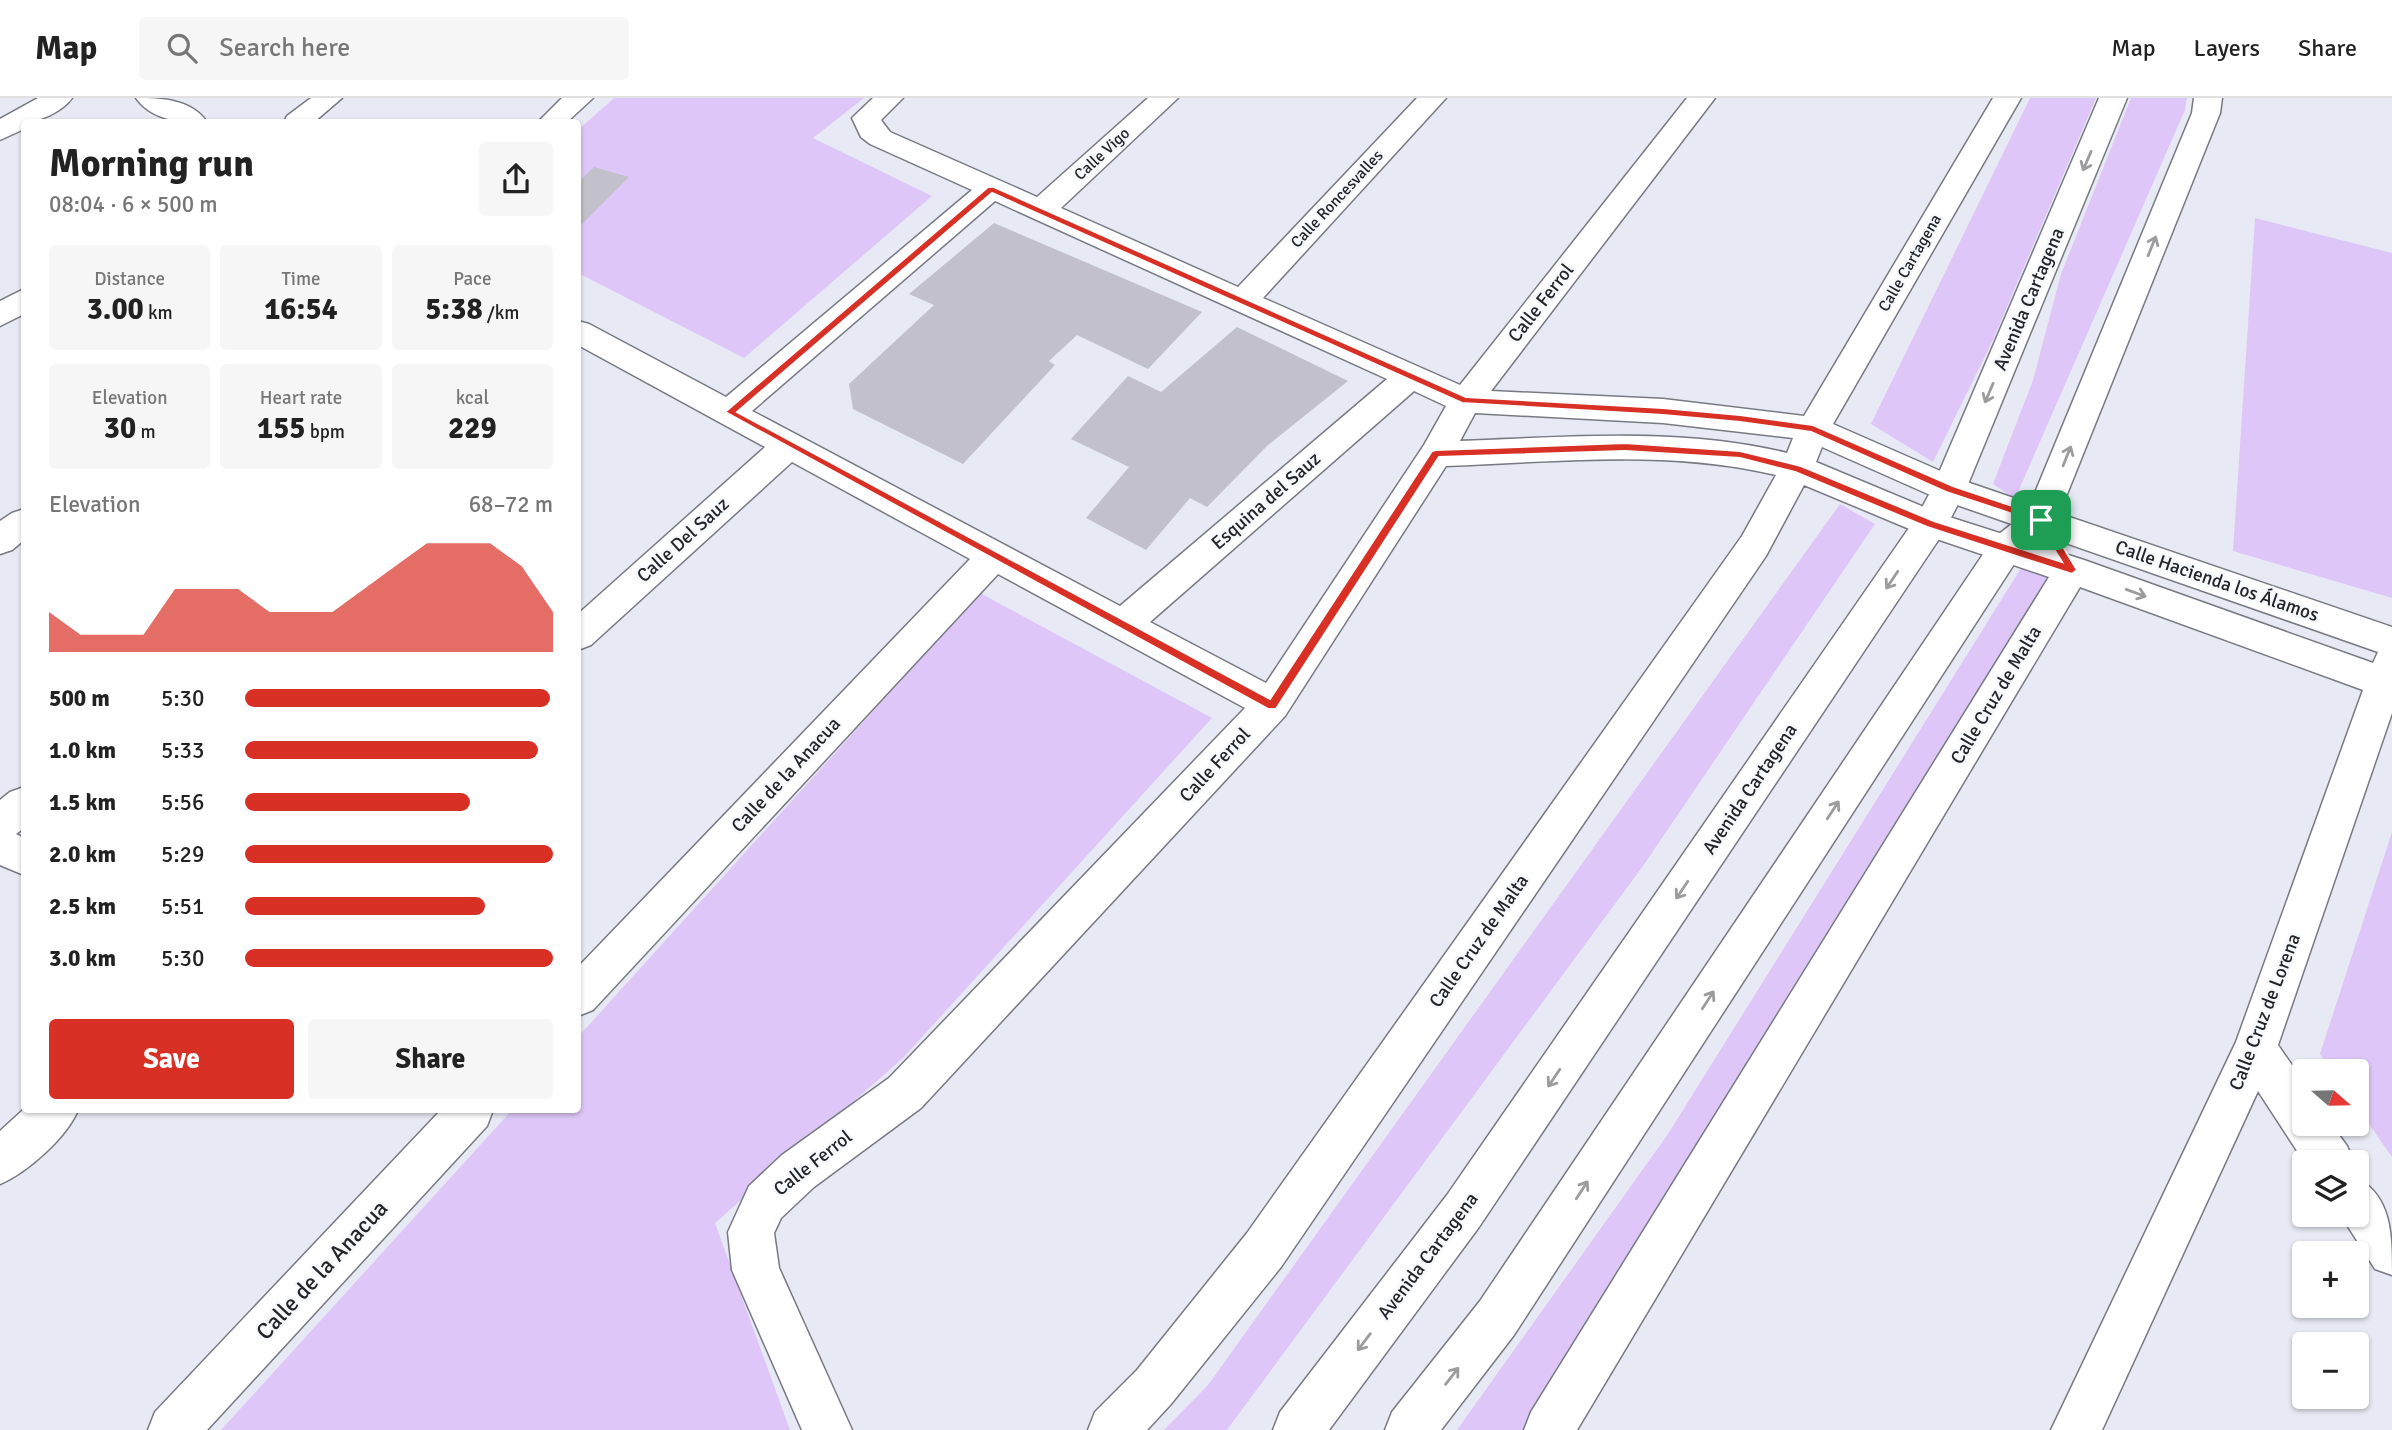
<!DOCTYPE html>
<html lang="en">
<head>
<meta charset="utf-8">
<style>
  :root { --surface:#fff; --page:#f6f6f6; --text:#222; --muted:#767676; --line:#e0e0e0; --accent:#d93025 }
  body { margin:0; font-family:Signika,sans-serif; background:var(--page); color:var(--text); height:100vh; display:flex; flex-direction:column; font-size:26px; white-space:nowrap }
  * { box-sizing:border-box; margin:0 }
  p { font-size:23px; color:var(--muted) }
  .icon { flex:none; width:38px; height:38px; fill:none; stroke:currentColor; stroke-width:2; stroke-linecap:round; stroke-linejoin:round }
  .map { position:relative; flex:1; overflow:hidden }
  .side { position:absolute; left:21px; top:21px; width:560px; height:994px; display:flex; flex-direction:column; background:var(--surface); border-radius:7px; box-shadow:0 2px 5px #0004 }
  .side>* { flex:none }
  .needle { width:46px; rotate:110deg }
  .buttons { position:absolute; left:2292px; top:961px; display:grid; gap:14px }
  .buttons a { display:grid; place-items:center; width:77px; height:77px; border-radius:7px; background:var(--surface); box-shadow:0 2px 5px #0004; font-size:35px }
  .pin { position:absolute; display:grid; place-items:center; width:60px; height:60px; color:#fff; margin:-30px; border-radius:14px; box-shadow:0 4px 10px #0006 }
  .round { display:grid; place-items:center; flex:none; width:74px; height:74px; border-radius:7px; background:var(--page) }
  .head { display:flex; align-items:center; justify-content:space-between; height:119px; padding:0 28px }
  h1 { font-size:38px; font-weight:700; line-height:52px }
  .figures { display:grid; grid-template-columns:repeat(3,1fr); gap:10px; height:119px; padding:7px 28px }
  .figures div { display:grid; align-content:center; border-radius:7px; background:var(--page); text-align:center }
  .figures b { font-size:30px; font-weight:700 }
  .figures small { font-size:19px; font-weight:400 }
  .figures p { font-size:19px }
  .chart { height:196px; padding:14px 28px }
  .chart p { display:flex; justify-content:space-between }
  .chart svg { width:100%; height:126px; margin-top:7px; fill:var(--accent); opacity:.7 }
  .cta { display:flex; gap:14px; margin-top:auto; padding:14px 28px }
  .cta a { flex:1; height:80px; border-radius:7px; background:var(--accent); color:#fff; font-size:28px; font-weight:700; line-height:80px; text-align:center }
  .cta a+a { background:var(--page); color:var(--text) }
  ul { padding:0 28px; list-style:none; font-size:23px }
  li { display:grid; grid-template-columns:112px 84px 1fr; align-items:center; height:52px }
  li i { height:18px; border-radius:9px; background:var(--accent) }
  header { display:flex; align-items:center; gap:42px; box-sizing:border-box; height:98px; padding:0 35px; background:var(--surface); border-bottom:2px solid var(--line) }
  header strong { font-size:33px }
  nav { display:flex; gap:38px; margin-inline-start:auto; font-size:24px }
  .search { width:490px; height:63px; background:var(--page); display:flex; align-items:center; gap:18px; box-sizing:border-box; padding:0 24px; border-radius:7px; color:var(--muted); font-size:26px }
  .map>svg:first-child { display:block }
  .green { fill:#dec7f8 }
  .building { fill:#c2c1cb }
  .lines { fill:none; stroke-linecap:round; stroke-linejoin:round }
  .minor-casing { stroke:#777a82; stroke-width:3 }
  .tertiary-casing { stroke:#777a82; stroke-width:3 }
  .minor { fill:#fff; fill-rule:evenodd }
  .tertiary { fill:#fff; fill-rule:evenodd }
  .oneway { stroke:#9c9c9e }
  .route { fill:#d93025; stroke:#fff; stroke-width:2; fill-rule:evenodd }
  .labels { text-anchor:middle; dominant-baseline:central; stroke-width:5; stroke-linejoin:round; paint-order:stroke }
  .far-street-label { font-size:16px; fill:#232428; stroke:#f5f8fd }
  .street-label { font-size:19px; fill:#232428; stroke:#f5f8fd }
  .near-street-label { font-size:23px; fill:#232428; stroke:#f5f8fd }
</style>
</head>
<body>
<header>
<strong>Map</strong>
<div class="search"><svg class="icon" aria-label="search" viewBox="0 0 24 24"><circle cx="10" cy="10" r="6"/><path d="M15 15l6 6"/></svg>Search here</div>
<nav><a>Map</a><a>Layers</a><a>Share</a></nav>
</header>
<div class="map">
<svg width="2392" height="1332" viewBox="0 0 2392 1332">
  <rect width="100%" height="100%" fill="#e7eaf4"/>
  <path class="green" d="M614,0H864L813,40L932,98L744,260L578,175V32Z
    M2030,0H2096L1993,242L1933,364L1871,326Z
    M2131,0H2187L2185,12L2015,401L1993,386L2033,282L2061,176Z
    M2255,120L2392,155V500L2233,453Z
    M1840,406L1875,426L1643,768L1227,1332H1164L1208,1287Z
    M2023,467L2052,479L1527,1332H1457L1668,1036Z
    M980,495L1212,620L903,960L715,1125L790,1332H221L512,1012H578V939Z
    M2392,734V1059L2357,1009V973H2332L2320,956Z"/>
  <path class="building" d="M594,69L629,79L578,130V84Z
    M994,125L1202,214L1148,271L1077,237L1049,263L1055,267L963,366L853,311L849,286L934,207L909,196Z
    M1237,229L1348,283L1267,348L1207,409L1190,400L1146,452L1086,420L1129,369L1071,341L1128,278L1161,294Z"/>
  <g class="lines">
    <g class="minor-casing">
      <path id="minor" d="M38,0H72C63,13 40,24 24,24V31L0,42V21Z
        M136,0C161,0 191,1 207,24C183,26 151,22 136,0Z
        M562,0H593L567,24H538Z
        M873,0H903L881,22L890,34L1037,99L1148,0H1178L1061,110L1238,189L1417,0H1446L1263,200L1460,287L1687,0H1715L1491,293L1663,301L1804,318L1993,0H2021L1833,326L1961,382L2392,529V615L2278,947L2305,986V1026H2331L2347,1048L2354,1064L2305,1065L2258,993L2102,1332H2051L2236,944L2363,592L2080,489L1577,1332H1524L1531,1314L2049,479L1919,435L1804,387L1766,458L1281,1169L1171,1306L1147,1332H1088L1095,1314L1137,1272L1247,1135L1742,438L1776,377C1669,351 1554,364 1446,368L1285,618L921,1010L814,1089L781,1120L774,1135L779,1170L852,1332H802L732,1172L728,1134L749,1088L782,1057L889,980L1245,610L998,476L593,912L578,918V869L970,461L792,364L591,547L578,552V516L765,349L578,247V223L589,226L726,299L972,92L870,46L861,39L852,20ZM995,103L1387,281L1120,508L752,313ZM1414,293L1446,308L1424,347L1266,585L1150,524ZM1475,315L1663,325L1793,340L1787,355C1680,329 1569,339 1460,343ZM1822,349L1937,400L2378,554L2373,565L2084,462L1943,417L1816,364Z
        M24,411V442L12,452L0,456V423L12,415Z
        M24,689V730L16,736L24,740V777L0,767V702L10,694Z
        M24,1011L78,1012C67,1039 27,1075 0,1086V1033Z
        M441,1012H493L487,1028L207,1332H148L155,1314Z
        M2357,1080C2392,1099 2392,1137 2392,1177L2375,1171L2340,1116H2357Z"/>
    </g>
    <g class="tertiary-casing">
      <path id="tertiary" d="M311,0H342L314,24H284L287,18Z
        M2099,0H2127L1966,391L1943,435L1479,1129L1329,1332H1273L1280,1314L1447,1097L1918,417L1932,391Z
        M2194,0H2222L2220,15L2053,431L2018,460L1514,1237L1441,1332H1385L1392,1314L1480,1203L1994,440L2027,414L2192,15Z
        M24,191V216L0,228V203Z"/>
    </g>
    <use href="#minor" class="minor"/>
    <use href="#tertiary" class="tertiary"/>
  </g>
  <defs><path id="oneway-shaft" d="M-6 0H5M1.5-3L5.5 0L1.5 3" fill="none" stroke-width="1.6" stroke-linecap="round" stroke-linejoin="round" transform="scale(1.75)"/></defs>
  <g class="oneway">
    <use href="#oneway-shaft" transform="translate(2087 63) rotate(113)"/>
    <use href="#oneway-shaft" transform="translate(2152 148) rotate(-68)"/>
    <use href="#oneway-shaft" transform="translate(1989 295) rotate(113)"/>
    <use href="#oneway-shaft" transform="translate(2067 358) rotate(-68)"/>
    <use href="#oneway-shaft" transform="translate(1892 482) rotate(124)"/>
    <use href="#oneway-shaft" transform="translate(2136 495) rotate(20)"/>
    <use href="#oneway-shaft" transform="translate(1833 712) rotate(-57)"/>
    <use href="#oneway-shaft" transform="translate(1682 792) rotate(124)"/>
    <use href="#oneway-shaft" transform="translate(1708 902) rotate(-57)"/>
    <use href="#oneway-shaft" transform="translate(1554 980) rotate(124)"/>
    <use href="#oneway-shaft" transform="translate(1582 1092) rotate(-57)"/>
    <use href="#oneway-shaft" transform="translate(1364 1244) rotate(127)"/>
    <use href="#oneway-shaft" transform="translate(1452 1278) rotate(-52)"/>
  </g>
  <path class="route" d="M988,89H994L1466,299L1663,310L1740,317L1813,327L1953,388L2045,419L2077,472L2072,476L1927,429L1795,374L1740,360L1625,353L1439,359L1276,611H1268L725,314ZM992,95L1462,305L1663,317L1740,324L1811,334L1946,394L2037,424L2062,464L1934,423L1801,368L1740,353L1625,345L1436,352L1432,353L1270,601L737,314Z"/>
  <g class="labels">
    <g class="far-street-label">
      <text transform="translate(1102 56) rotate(-43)">Calle Vigo</text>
      <text transform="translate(1337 101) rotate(-47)">Calle Roncesvalles</text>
      <text transform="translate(1910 165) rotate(-60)">Calle Cartagena</text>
    </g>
    <g class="street-label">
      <text transform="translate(2029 201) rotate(-67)">Avenida Cartagena</text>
      <text transform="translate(1541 205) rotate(-52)">Calle Ferrol</text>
      <text transform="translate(1266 403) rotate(-41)">Esquina del Sauz</text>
      <text transform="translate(683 442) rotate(-42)">Calle Del Sauz</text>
      <text transform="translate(2217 483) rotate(19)">Calle Hacienda los Álamos</text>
      <text transform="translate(1996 597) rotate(-59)">Calle Cruz de Malta</text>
      <text transform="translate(1215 667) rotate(-47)">Calle Ferrol</text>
      <text transform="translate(786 677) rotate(-47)">Calle de la Anacua</text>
      <text transform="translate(1750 691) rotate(-56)">Avenida Cartagena</text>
      <text transform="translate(1479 843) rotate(-55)">Calle Cruz de Malta</text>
      <text transform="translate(2265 914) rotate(-69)">Calle Cruz de Lorena</text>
      <text transform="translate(813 1065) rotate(-38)">Calle Ferrol</text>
      <text transform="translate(1428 1158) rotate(-53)">Avenida Cartagena</text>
    </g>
    <g class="near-street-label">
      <text transform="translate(322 1172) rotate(-47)">Calle de la Anacua</text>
    </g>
  </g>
</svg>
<div class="buttons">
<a><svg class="needle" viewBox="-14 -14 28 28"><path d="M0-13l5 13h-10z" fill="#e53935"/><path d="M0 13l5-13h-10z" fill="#767676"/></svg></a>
<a><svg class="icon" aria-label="layers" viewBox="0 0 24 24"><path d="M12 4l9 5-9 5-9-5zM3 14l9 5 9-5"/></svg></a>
<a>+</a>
<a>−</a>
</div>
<div class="pin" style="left:2041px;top:422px;background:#1e9e55"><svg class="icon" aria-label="arrive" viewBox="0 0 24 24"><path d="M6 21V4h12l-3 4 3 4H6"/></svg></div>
<section class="side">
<div class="head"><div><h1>Morning run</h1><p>08:04 · 6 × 500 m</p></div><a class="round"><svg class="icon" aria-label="share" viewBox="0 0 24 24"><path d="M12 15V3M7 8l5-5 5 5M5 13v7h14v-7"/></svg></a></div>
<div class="figures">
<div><p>Distance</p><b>3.00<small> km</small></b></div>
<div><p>Time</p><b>16:54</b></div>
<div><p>Pace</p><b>5:38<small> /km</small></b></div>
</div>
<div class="figures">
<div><p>Elevation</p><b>30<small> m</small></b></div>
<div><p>Heart rate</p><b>155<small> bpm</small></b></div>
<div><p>kcal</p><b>229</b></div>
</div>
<div class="chart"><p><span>Elevation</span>68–72 m</p>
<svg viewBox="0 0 160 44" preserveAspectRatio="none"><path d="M0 44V30L10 38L20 38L30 38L40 22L50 22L60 22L70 30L80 30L90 30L100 22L110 14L120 6L130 6L140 6L150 14L160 30V44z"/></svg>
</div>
<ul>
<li><b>500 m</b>5:30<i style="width:99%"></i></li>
<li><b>1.0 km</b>5:33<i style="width:95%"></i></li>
<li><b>1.5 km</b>5:56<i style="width:73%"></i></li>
<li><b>2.0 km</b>5:29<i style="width:100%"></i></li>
<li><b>2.5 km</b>5:51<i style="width:78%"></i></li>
<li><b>3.0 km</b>5:30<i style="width:100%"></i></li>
</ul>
<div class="cta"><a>Save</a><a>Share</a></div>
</section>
</div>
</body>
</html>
